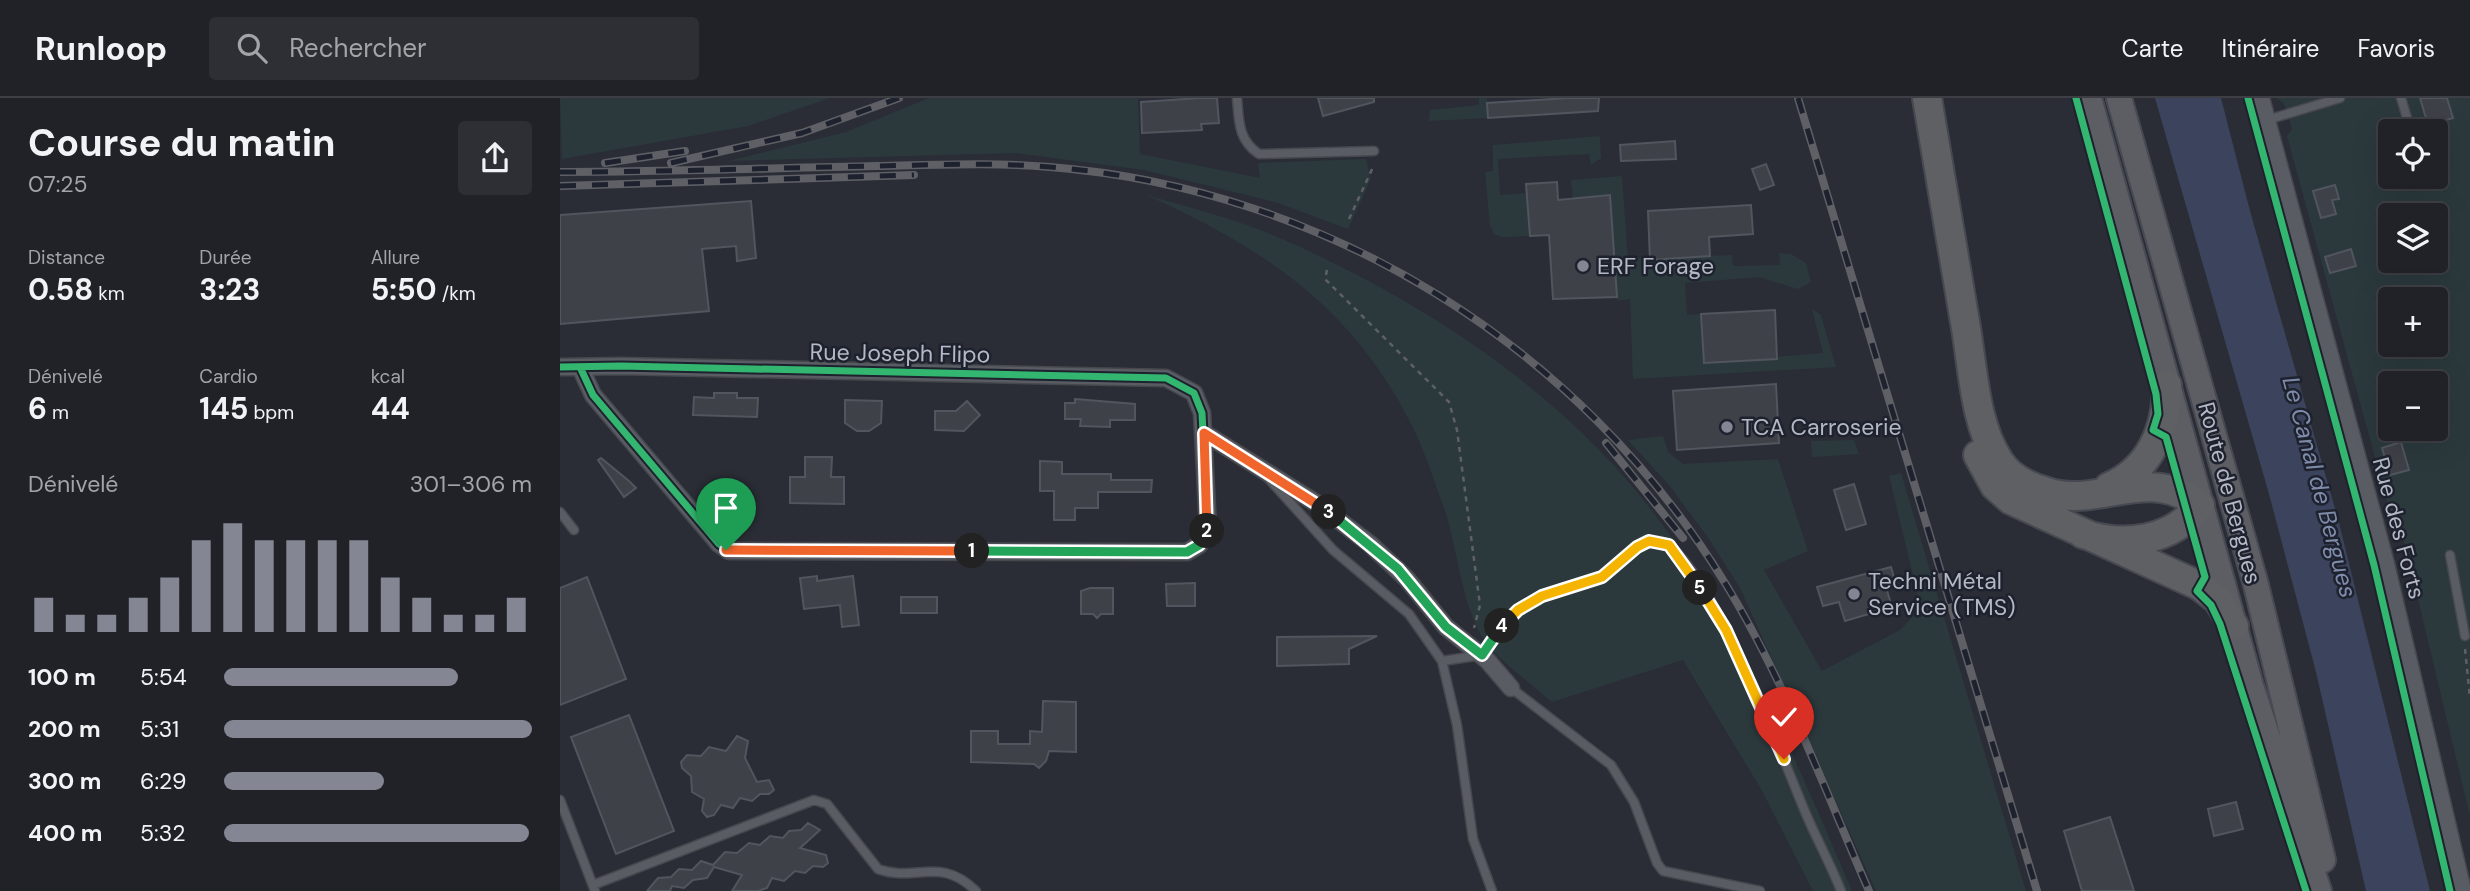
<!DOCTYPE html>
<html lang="fr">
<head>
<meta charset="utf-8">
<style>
  :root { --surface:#202228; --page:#2d2f34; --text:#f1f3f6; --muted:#a2a4a8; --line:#3d3f45; --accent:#848793 }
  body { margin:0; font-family:"DM Sans",sans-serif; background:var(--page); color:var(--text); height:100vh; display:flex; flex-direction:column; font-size:26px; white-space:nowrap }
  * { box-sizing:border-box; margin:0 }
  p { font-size:23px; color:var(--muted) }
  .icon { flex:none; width:38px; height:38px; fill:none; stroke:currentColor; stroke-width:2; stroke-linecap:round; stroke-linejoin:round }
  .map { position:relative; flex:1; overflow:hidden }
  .side { display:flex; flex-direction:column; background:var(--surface); width:560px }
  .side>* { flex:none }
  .controls { position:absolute; left:1818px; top:21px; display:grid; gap:14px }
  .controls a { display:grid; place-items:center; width:70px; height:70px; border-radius:7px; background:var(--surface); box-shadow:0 7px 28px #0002,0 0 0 2px var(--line); font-size:35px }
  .pin { position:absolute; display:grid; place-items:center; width:60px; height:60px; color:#fff; margin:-72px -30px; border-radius:50% 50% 50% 0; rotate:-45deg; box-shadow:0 0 7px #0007 }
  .pin .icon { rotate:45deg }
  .km { position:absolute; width:35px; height:35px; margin:-18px; border-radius:50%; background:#222; color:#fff; font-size:19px; line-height:35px; text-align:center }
  .round { display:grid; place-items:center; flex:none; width:74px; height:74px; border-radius:7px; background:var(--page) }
  .head { display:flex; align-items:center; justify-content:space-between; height:119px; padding:0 28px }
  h1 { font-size:38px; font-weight:700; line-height:52px }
  .stats { display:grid; grid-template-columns:repeat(3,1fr); gap:10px; height:119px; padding:7px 28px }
  .stats div { display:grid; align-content:center }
  .stats b { font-size:30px; font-weight:700 }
  .stats small { font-size:19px; font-weight:400 }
  .stats p { font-size:19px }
  .chart { height:196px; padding:14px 28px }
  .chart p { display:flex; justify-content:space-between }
  .chart svg { width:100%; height:126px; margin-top:7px; stroke:var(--accent); stroke-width:6 }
  ul { padding:0 28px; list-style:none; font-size:23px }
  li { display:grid; grid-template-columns:112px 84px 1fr; align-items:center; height:52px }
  li i { height:18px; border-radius:9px; background:var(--accent) }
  header { display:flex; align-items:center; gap:42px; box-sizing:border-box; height:98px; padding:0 35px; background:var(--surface); border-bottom:2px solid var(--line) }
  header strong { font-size:33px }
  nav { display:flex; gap:38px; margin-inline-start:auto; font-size:24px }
  .search { width:490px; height:63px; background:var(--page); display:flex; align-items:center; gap:18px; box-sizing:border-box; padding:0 24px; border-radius:7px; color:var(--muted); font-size:26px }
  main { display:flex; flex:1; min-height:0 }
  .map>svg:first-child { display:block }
  .green { fill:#2b393d; fill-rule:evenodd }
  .water { fill:#3b445c }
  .building { fill:#3f4148; stroke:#51555d; stroke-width:2 }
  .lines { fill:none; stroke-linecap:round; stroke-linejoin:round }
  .service-casing { stroke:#46484e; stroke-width:11 }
  .minor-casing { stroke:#46484e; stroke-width:19 }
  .primary-casing { stroke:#474a52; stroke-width:28 }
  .motorway-casing { stroke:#464951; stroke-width:32 }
  .path { stroke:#5e6066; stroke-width:2.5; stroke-dasharray:5 5; stroke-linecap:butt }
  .service { stroke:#595c63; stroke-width:8 }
  .minor { stroke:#595c63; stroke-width:16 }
  .primary { stroke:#5c5e64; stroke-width:24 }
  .motorway { stroke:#5e6063; stroke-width:28 }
  .rail-casing { stroke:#5e6066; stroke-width:8 }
  .rail { stroke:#1e222e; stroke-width:5; stroke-dasharray:16; stroke-linecap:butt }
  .cycleway-casing { stroke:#1e222e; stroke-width:11 }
  .cycleway { stroke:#33b770; stroke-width:7 }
  .split-1-casing { stroke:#fff; stroke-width:14 }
  .split-2-casing { stroke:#fff; stroke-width:14 }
  .split-3-casing { stroke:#fff; stroke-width:14 }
  .split-4-casing { stroke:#fff; stroke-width:14 }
  .split-5-casing { stroke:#fff; stroke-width:14 }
  .split-6-casing { stroke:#fff; stroke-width:14 }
  .split-1 { stroke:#f0652b; stroke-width:9 }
  .split-2 { stroke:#22a559; stroke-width:9 }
  .split-3 { stroke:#f0652b; stroke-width:9 }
  .split-4 { stroke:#22a559; stroke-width:9 }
  .split-5 { stroke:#f5b400; stroke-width:9 }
  .split-6 { stroke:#f5b400; stroke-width:9 }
  .poi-dot { fill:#848793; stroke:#1e222e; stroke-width:2.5 }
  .labels { text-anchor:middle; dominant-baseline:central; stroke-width:5; stroke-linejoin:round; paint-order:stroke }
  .poi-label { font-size:23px; fill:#b4b8c5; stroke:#1e222e; text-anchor:start }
  .street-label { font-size:23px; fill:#b4b8c5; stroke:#1e222e }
  .water-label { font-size:24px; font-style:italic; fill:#7f8baa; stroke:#1e222e }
</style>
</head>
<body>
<header>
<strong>Runloop</strong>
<div class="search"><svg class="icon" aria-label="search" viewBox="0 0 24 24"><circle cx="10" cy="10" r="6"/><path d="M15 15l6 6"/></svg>Rechercher</div>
<nav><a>Carte</a><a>Itinéraire</a><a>Favoris</a></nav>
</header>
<main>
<section class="side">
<div class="head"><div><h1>Course du matin</h1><p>07:25</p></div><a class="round"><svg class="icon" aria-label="share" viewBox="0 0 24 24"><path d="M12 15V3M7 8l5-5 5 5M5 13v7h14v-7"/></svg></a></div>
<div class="stats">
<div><p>Distance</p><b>0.58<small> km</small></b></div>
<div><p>Durée</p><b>3:23</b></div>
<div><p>Allure</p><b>5:50<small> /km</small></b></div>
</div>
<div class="stats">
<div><p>Dénivelé</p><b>6<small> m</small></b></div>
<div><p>Cardio</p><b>145<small> bpm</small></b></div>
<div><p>kcal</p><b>44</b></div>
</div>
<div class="chart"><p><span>Dénivelé</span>301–306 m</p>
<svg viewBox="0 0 160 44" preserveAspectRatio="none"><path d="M5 44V32M15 44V38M25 44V38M35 44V32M45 44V25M55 44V12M65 44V6M75 44V12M85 44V12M95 44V12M105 44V12M115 44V25M125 44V32M135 44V38M145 44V38M155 44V32"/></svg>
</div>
<ul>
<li><b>100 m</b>5:54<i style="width:76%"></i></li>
<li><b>200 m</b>5:31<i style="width:100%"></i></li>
<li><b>300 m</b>6:29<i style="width:52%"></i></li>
<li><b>400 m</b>5:32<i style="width:99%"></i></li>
</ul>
</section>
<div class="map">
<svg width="1910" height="793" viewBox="0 0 1910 793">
  <rect width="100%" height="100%" fill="#2a2d35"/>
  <path class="green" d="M0,0H270L188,28L2,61Z
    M369,0H578L580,56L700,80L698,65L806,61L811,81L788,131L715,104L584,72L456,55L168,63L286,34Z
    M919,0H927L928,20L869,23L870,12L919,7Z
    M1716,0H1910V718L1839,422L1831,418L1727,38L1732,31L1724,5ZM1830,33H1876V79H1830ZM1830,117H1876V163H1830ZM1830,201H1876V247H1830ZM1830,285H1876V331H1830Z
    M1040,38L1041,60L1031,67L1029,56L938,61L940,97L967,95L970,138L942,139L934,136L930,127L925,74L933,73V47Z
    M1062,78L1068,161L1172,157L1173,168L1220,167L1219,155L1231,156L1246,165L1251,184L1238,191L1199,179L1125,185L1127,217L1141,216L1144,265L1263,255L1252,211L1261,217L1276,269L1073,281L1070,201L1057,203L1050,98L1013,101L1011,82Z
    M586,97C632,110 679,122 722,141C854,199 984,282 1077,394C1173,511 1233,655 1292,793H1253L1201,691L1123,562L992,604C973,587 950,571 932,552C901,519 899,450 883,407C873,381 865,353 852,328C793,209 704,150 586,97Z
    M1103,338L1108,354L1123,366L1218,361L1248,453L1204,472L1262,573L1340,532L1361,510L1329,378L1341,375L1466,793H1316L1180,490L1149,441L1109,387L1068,342Z
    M1294,342L1299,356L1252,359L1251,343Z"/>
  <path class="water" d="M1595,0H1661L1690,113L1778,421L1870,793H1806L1756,574L1709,396Z"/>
  <path class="building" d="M640,0H657L659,25L641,26L642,32L582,35L581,4Z
    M758,0H814V4L763,18Z
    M1009,0H1039L1038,13L928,20L927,5Z
    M1860,0H1887L1893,20L1868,27Z
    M1115,43L1116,61L1061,63L1060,47Z
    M1206,66L1214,87L1200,92L1192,71Z
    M997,84L998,102L1050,97L1057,199L993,201L989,137L970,138L966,86Z
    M1775,87L1779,101L1772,102L1776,116L1761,120L1753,93Z
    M191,103L196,160L177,163L176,148L142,151L149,213L0,226V117Z
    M1191,107L1193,136L1149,139L1150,158L1090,162L1088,113Z
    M1791,151L1796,168L1770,175L1765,159Z
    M1215,212L1217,261L1144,265L1141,216Z
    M1216,286L1219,345L1117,352L1113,293Z
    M154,295H177V300H198L197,319L133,317L134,299L154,300Z
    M515,301L575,306V322H550V329L520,328L521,321H505V305H515Z
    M285,302L322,303L321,325L309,333H297L285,325Z
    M407,303L420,317L404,333L375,332V313H396Z
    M1841,344L1849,372L1830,377L1822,350Z
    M245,359H272L271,379H284V406L230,405V379H245Z
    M41,360L69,383L76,390L64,399L38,362Z
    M480,363L502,364V376H551V382H592L591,394H538V410H515V422H494V393H480Z
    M1294,386L1306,426L1286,432L1274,392Z
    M1331,469L1335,483L1325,486L1332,509L1285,523L1279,504L1263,508L1257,489Z
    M257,478V483L293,478L299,527L282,529L280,507L244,511L240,480Z
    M27,479L66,581L0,607V490Z
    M635,485V508H607L606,486Z
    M530,490H553V516H541L537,520L533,516H521V493Z
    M341,499H377V515H341Z
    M817,538L789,551V566L717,568V539Z
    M483,603L516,604V654L489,653L486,663L479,670L474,666L411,664V633H438V646H470V633L482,634Z
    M69,617L114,733L56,756L11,639Z
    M177,638L188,643L185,660L197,684L209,682L214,692L209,696H200L192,703L180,700L173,710L161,707L154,717L147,719L142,713L144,701L132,694L131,678L122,670L121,664L127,657L141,658L149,649L166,653Z
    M1676,704L1683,731L1654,738L1648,711Z
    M1550,719L1574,793H1522L1504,733Z
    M248,725L260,732L240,750L266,757L268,765L263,769L253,768L245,775L235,773L224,783L212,780L207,790L198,793H172L182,777L154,769L147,780L133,782L124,790L112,788L110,793H87L98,780L111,779L119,771L132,772L141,763L153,767L165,754L177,755L189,745L200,747L210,738L223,740L229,733L241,732Z"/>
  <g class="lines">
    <g class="service-casing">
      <path id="service" d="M677,0C679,23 678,42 699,56L814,53
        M1841,0L1851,33
        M1707,22L1780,0
        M708,380L773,452L849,516L882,563L897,627L913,741L932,793
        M0,414L14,432
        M1890,457L1905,538
        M882,563L922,557C937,533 954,510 982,499C998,492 1016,490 1032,483C1054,474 1074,439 1099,443C1145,452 1226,669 1246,716C1257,742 1271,767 1281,793
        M951,590L1051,667L1074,704L1097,765L1103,773L1200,793
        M0,702L35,793
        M33,787L254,702L267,706L318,771C356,785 379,757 416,793"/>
    </g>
    <g class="minor-casing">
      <path id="minor" d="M1701,0L1826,466L1903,793
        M0,269L61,268L606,280L634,295L642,315L648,430L639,447L627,454L169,453L159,446L33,297L20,269
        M644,335L756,405L810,446L847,481L886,529L927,562L951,590"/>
    </g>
    <g class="primary-casing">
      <path id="primary" d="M1529,0L1691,588L1759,793
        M1559,0L1696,487L1763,762"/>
    </g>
    <g class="motorway-casing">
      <path id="motorway" d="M1367,0C1380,77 1393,153 1406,230C1413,272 1415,327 1439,363C1449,379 1469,389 1487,394C1541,411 1587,366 1640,407C1612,444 1564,449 1523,436
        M1418,357L1435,388L1451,402L1640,488L1658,502L1674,528
        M1549,389C1591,371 1607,330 1607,287"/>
    </g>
    <path class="path" d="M789,121L814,67
      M767,172L765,181L889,304L897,332L920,507L914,530
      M1905,551L1910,600"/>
    <use href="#service" class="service"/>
    <use href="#minor" class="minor"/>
    <use href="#primary" class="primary"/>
    <use href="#motorway" class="motorway"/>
    <g class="rail-casing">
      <path id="rail" d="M1238,0L1477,793
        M45,65L125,53
        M111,65L242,35L339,0
        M0,74C105,74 211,70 316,68C374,67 432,64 490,69C767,91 1020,248 1165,485C1224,581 1264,690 1309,793
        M0,88L354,77
        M1046,345L1123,440"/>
    </g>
    <use href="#rail" class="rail"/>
    <g class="cycleway-casing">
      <path id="cycleway" d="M1516,0L1596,296L1598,316L1593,332L1606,339L1645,479L1637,493L1651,507L1660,526L1746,793
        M1688,0L1814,467L1890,793
        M0,269L61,268L606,280L634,295L642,315L648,430L639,447L627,454L169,453L159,446L33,297L20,269"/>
    </g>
    <use href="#cycleway" class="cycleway"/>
  </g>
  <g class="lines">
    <g class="split-1-casing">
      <path id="split-1" d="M166,452L412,453"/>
    </g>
    <g class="split-2-casing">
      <path id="split-2" d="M412,453L627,454L639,447L647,433"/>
    </g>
    <g class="split-3-casing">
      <path id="split-3" d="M647,433L644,335L769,414"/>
    </g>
    <g class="split-4-casing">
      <path id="split-4" d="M769,414L838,471L886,529L922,557L942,528"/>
    </g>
    <g class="split-5-casing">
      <path id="split-5" d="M942,528L958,512L982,498L1042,479L1077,449L1089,443L1109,447L1140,490"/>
    </g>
    <g class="split-6-casing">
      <path id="split-6" d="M1140,490L1166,532L1224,661"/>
    </g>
    <use href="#split-1" class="split-1"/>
    <use href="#split-2" class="split-2"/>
    <use href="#split-3" class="split-3"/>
    <use href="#split-4" class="split-4"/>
    <use href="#split-5" class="split-5"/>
    <use href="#split-6" class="split-6"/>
  </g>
  <g class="poi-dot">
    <circle cx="1023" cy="168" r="7"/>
    <circle cx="1167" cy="329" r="7"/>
    <circle cx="1294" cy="496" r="7"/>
  </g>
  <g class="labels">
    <g class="poi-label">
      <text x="1037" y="168">ERF Forage</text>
      <text x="1181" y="329">TCA Carroserie</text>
      <text x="1308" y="483">Techni Métal<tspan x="1308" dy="26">Service (TMS)</tspan></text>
    </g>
    <g class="street-label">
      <text transform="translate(340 255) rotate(1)">Rue Joseph Flipo</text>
      <text transform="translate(1670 395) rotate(75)">Route de Bergues</text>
      <text transform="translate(1839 430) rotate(75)">Rue des Forts</text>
    </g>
    <g class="water-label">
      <text transform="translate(1760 389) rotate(75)">Le Canal de Bergues</text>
    </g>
  </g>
</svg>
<div class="controls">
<a><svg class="icon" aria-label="locate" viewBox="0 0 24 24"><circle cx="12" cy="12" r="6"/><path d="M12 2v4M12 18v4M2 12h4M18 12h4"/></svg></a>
<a><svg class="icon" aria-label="layers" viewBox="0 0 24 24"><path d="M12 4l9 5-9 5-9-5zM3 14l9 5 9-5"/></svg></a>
<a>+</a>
<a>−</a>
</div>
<div class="pin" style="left:166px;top:452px;background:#1e9e55"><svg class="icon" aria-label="arrive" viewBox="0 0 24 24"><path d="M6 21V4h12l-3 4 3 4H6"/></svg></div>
<div class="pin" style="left:1224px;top:661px;background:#d93025"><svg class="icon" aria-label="check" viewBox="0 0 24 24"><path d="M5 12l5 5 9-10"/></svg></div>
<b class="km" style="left:412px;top:453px">1</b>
<b class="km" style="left:647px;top:433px">2</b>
<b class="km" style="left:769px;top:414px">3</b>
<b class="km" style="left:942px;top:528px">4</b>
<b class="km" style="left:1140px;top:490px">5</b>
</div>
</main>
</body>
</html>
